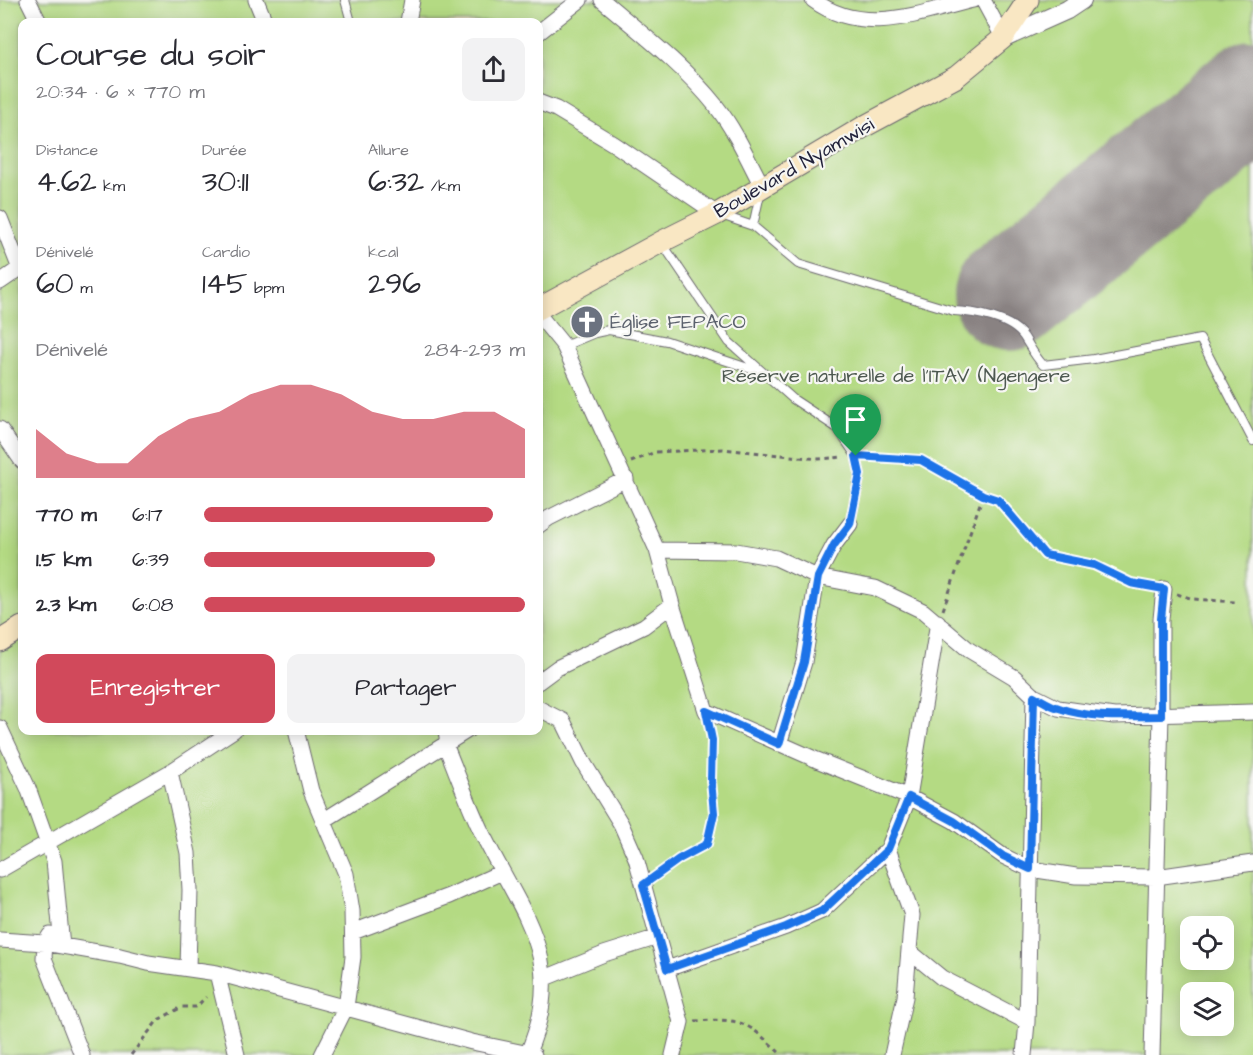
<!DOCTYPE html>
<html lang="fr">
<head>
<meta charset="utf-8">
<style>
  :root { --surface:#fff; --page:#f2f2f3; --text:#2b2b33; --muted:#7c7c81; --accent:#d1495b }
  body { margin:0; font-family:"Architects Daughter",sans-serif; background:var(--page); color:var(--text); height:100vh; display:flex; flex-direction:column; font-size:22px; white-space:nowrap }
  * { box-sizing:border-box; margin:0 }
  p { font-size:20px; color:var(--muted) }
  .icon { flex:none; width:33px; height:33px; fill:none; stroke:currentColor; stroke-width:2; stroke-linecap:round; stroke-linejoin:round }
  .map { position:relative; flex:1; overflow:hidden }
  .panel { position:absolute; left:18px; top:18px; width:525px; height:717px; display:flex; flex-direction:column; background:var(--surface); border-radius:12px; box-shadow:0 3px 15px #0003 }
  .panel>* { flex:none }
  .buttons { position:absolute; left:1180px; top:916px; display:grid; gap:12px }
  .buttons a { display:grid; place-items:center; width:54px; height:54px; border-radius:12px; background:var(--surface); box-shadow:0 3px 15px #0003; font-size:30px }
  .pin { position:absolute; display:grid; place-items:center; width:51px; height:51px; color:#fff; margin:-62px -26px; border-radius:50% 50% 50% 0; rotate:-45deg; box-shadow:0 0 6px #0007 }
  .pin .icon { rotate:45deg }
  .round { display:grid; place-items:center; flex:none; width:63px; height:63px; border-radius:12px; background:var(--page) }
  .overview { display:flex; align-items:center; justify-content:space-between; height:102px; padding:0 18px }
  h1 { font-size:33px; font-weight:600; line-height:45px }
  .metrics { display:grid; grid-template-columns:repeat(3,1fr); gap:9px; height:102px; padding:6px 18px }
  .metrics div { display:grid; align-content:center }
  .metrics b { font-size:30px; font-weight:600 }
  .metrics small { font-size:16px; font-weight:400 }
  .metrics p { font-size:16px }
  .chart { height:168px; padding:12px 18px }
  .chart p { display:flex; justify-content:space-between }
  .chart svg { width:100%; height:108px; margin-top:6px; fill:var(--accent); opacity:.7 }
  .primary-button { display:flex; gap:12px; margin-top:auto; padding:12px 18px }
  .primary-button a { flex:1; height:69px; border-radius:12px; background:var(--accent); color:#fff; font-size:24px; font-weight:600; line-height:69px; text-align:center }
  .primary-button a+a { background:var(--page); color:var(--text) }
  ul { padding:0 18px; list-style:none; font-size:20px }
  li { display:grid; grid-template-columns:96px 72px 1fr; align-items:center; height:45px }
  li i { height:15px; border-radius:8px; background:var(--accent) }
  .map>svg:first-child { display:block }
  .green { fill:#b4da83; stroke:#6b7e5f; stroke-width:1.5; fill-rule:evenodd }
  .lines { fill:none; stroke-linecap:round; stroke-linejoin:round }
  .runway { stroke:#898282; stroke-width:112 }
  .service-casing { stroke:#6a666d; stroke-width:10 }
  .minor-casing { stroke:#6a666d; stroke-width:17 }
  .tertiary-casing { stroke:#6a666d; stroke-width:20 }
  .secondary-casing { stroke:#6a666d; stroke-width:23 }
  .path { stroke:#6a666d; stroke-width:3; stroke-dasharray:4.5 4.5; stroke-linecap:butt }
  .service { stroke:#fff; stroke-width:8 }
  .minor { stroke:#fff; stroke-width:15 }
  .tertiary { stroke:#fff; stroke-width:18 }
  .secondary { stroke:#f9e7c3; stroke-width:21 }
  .route-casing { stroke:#fff; stroke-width:12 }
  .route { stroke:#1a73e8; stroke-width:8 }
  .labels { text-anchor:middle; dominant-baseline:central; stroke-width:4.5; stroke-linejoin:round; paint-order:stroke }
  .street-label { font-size:20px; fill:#22223b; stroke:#f6f6f2 }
  .worship-label { font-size:20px; fill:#5b616d; stroke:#f6f6f2; text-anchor:start }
  .park-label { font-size:20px; fill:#4e5951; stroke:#f6f6f2 }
</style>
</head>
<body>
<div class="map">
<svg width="1253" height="1055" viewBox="0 0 1253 1055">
  <rect width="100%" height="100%" fill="#f6f6f2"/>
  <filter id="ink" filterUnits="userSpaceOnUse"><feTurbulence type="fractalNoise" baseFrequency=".0167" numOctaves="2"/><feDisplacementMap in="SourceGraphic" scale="12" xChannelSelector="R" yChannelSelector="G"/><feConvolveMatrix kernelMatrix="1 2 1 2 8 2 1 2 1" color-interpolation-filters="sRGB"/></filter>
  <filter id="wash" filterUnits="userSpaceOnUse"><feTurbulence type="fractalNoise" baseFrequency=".008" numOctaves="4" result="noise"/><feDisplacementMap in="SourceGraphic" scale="24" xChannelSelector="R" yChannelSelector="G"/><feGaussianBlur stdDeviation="1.35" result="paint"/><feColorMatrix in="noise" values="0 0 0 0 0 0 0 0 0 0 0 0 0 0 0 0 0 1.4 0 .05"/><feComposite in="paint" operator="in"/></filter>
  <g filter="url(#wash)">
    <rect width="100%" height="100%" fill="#f0e3c9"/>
    <path class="green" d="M0,0H1253V1055H0ZM22,22H538V730H22ZM1191,927H1224V960H1191ZM1191,993H1224V1026H1191Z"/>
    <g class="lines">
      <path class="runway" d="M1009,295L1253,96"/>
    </g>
  </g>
  <g filter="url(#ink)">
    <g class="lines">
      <g class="service-casing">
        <path id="service" d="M345,0L351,22
          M760,194L753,226L798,264L954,311C975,312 1011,318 1024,337C1031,348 1033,354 1043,365L1094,359L1200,339L1253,441
          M721,215L753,226
          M662,243L729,342L793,399L837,428L856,456L860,474L850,524
          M564,346L595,333L609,330L667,341L760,372
          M442,730L445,744"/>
      </g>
      <g class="minor-casing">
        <path id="minor" d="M28,0L39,22
          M256,0L265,22
          M602,0C641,33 684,66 716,106C735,130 748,159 762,186
          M813,0C863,37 919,13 973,0
          M983,0L1003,37
          M408,22L412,0
          M538,33L580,0
          M538,102L556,109L614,144L717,214
          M0,218L20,269
          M0,282L22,267
          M538,314L564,346L657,550L672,605L706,711L817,760L909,797L954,821L1003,856L1030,869L1076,876L1156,877L1253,863
          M0,429L22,461
          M538,526L549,518L626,479
          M657,550L736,551L776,558L817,577L875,588L923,611L969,650L1014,677L1034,696L1058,708L1114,716L1253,712
          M538,682L557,668L644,626L672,605
          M538,708L563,721L583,762L621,824L636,858L681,1022L673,1055
          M0,728L28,788L54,861L62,946
          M296,730L311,791L346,874L352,911L353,957L346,1007L322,1055
          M445,744C457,773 468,804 482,833C522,915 569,960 527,1055
          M779,744L804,662L817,577L834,545L850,524
          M170,772L188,853L190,890L188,969
          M323,821L468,730
          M888,849L912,915L905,997L892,1055
          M0,870L170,772L234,730
          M353,932L449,896L502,872
          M50,935L45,943L44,958L82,1055
          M0,940L45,943L120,956L148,963L217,973L472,1042L534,1055
          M909,951L942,978L1027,1022
          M667,969L786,927L822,911L888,849L909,797L938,622
          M217,973L237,1055
          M545,978L604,954L658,937
          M1024,1055L1027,1022L1034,696
          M1152,1055L1161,715V619L1164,589"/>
      </g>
      <g class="tertiary-casing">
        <path id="tertiary" d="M1002,39L1067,10L1082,0"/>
      </g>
      <g class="secondary-casing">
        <path id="secondary" d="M538,309L661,242L717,214L865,126L956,77L1002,39L1028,0
          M0,641L22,627"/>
      </g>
      <path class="path" d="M869,456L921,460L983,495L998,500L1045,555L1094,565L1131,583L1151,587
        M631,462L655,452L723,449L819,459L844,457
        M1177,594L1193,599L1235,602
        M943,610L983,495
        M657,875L679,859L707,844L714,813L711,780L713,739L710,731
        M695,1021C744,1018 747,1022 782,1055
        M131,1055L158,1020L182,1007H196L206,997"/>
      <use href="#service" class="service"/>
      <use href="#minor" class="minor"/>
      <use href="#tertiary" class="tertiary"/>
      <use href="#secondary" class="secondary"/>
    </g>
  </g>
  <g class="lines" filter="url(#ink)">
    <g class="route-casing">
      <path id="route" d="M856,456L921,460L983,495L998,500L1045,555L1094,565L1131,583L1164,589L1161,619V716C1128,716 1090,719 1059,708C1050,706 1042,700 1034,696L1030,869L1003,856L954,821L909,797L888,849L822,911L786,927L667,969L643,885L679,859L707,844L714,813L711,780L712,740L706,711L779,744L804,662L818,577L834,545L850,524L860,474Z"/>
    </g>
    <use href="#route" class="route"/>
  </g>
  <defs>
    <g id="church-disc" transform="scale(1.725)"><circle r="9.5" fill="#6b7280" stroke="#f6f6f2"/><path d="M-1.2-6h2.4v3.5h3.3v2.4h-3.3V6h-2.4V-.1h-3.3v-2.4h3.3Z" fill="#fff"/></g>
  </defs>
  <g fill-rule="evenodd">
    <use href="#church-disc" x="587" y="322"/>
  </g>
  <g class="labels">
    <g class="street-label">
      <text transform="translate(794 168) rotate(-30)">Boulevard Nyamwisi</text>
    </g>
    <g class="worship-label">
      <text x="610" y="322">Église FEPACO</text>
    </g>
    <g class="park-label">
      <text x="896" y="376">Réserve naturelle de l'ITAV (Ngengere</text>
    </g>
  </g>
</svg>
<div class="buttons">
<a><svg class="icon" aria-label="locate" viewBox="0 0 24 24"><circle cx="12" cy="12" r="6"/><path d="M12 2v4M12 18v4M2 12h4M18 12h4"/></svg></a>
<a><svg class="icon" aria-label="layers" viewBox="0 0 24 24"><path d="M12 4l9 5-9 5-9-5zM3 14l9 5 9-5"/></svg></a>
</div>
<div class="pin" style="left:856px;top:456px;background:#1e9e55"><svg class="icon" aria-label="arrive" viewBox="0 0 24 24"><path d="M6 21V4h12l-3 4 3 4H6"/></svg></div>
<section class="panel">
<div class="overview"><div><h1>Course du soir</h1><p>20:34 · 6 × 770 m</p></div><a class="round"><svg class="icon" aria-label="share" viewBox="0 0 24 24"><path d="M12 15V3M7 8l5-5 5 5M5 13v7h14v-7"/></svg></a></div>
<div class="metrics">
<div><p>Distance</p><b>4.62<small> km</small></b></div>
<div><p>Durée</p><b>30:11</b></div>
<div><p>Allure</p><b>6:32<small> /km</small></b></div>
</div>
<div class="metrics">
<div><p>Dénivelé</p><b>60<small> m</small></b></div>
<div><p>Cardio</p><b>145<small> bpm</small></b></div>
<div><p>kcal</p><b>296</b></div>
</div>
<div class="chart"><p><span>Dénivelé</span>284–293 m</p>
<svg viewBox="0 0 160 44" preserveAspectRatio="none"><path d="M0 44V24L10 34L20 38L30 38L40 27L50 20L60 17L70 10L80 6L90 6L100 10L110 17L120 20L130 20L140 17L150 17L160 24V44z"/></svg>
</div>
<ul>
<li><b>770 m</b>6:17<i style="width:90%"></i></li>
<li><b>1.5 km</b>6:39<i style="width:72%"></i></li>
<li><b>2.3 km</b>6:08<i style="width:100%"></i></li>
</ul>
<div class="primary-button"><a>Enregistrer</a><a>Partager</a></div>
</section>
</div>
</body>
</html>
